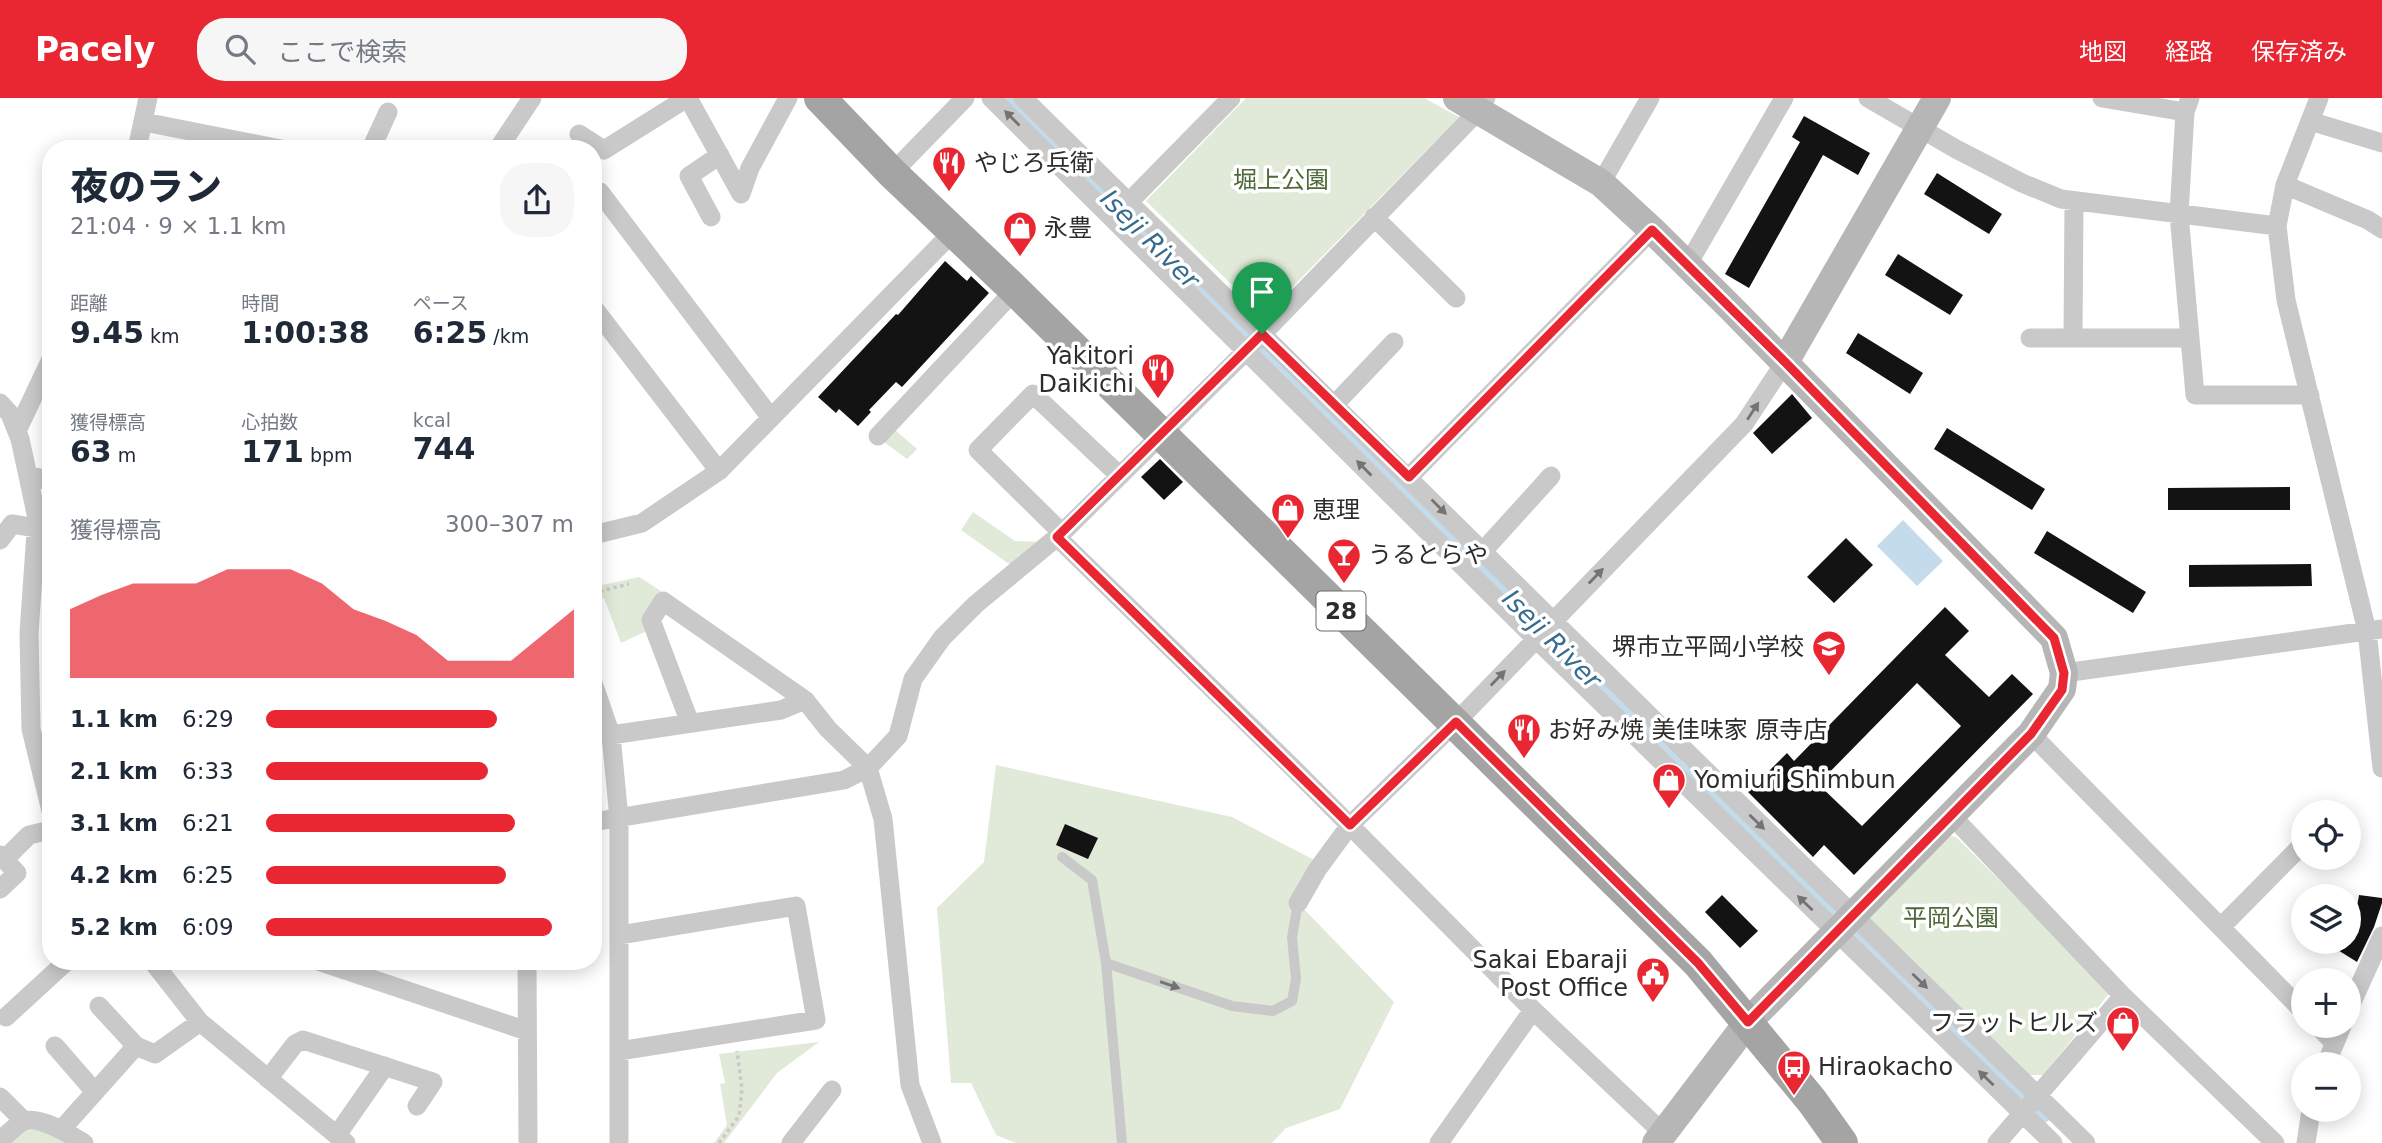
<!DOCTYPE html>
<html lang="ja">
<head>
<meta charset="utf-8">
<style>
  :root { --surface:#fff; --page:#f6f6f7; --text:#1f2937; --muted:#747a83; --accent:#e92732 }
  body { margin:0; font-family:"DejaVu Sans","Noto Sans JP",sans-serif; background:var(--page); color:var(--text); height:100vh; display:flex; flex-direction:column; font-size:26px; white-space:nowrap }
  * { box-sizing:border-box; margin:0 }
  p { font-size:23px; color:var(--muted) }
  .icon { flex:none; width:38px; height:38px; fill:none; stroke:currentColor; stroke-width:2; stroke-linecap:round; stroke-linejoin:round }
  .map { position:relative; flex:1; overflow:hidden }
  .side { position:absolute; left:42px; top:42px; width:560px; height:830px; display:flex; flex-direction:column; background:var(--surface); border-radius:28px; box-shadow:0 4px 18px #0003 }
  .side>* { flex:none }
  .buttons { position:absolute; left:2291px; top:702px; display:grid; gap:14px }
  .buttons a { display:grid; place-items:center; width:70px; height:70px; border-radius:50%; background:var(--surface); box-shadow:0 4px 18px #0003; font-size:35px }
  .pin { position:absolute; display:grid; place-items:center; width:60px; height:60px; color:#fff; margin:-72px -30px; border-radius:50% 50% 50% 0; rotate:-45deg; box-shadow:0 0 7px #0007 }
  .pin .icon { rotate:45deg }
  .round { display:grid; place-items:center; flex:none; width:74px; height:74px; border-radius:28px; background:var(--page) }
  .headline { display:flex; align-items:center; justify-content:space-between; height:119px; padding:0 28px }
  h1 { font-size:38px; font-weight:800; line-height:52px }
  .stats { display:grid; grid-template-columns:repeat(3,1fr); gap:10px; height:119px; padding:7px 28px }
  .stats div { display:grid; align-content:center }
  .stats b { font-size:30px; font-weight:800 }
  .stats small { font-size:19px; font-weight:400 }
  .stats p { font-size:19px }
  .chart { height:196px; padding:14px 28px }
  .chart p { display:flex; justify-content:space-between }
  .chart svg { width:100%; height:126px; margin-top:7px; fill:var(--accent); opacity:.7 }
  ul { padding:0 28px; list-style:none; font-size:23px }
  li { display:grid; grid-template-columns:112px 84px 1fr; align-items:center; height:52px }
  li i { height:18px; border-radius:9px; background:var(--accent) }
  header { display:flex; align-items:center; gap:42px; box-sizing:border-box; height:98px; padding:0 35px; background:var(--accent); color:#fff }
  header strong { font-size:33px }
  nav { display:flex; gap:38px; margin-inline-start:auto; font-size:24px }
  .search { width:490px; height:63px; background:var(--page); display:flex; align-items:center; gap:18px; box-sizing:border-box; padding:0 24px; border-radius:28px; color:var(--muted); font-size:26px }
  .map>svg:first-child { display:block }
  .green { fill:#e1ead8 }
  .water { fill:#c3dbeb }
  .lines { fill:none; stroke-linecap:round; stroke-linejoin:round }
  .river { stroke:#c3dbeb; stroke-width:33 }
  .building { fill:#131313; fill-rule:evenodd }
  .path { stroke:#c9c9c9; stroke-width:3.5; stroke-dasharray:3.5 3.5; stroke-linecap:butt }
  .lane { stroke:#c9c9c9; stroke-width:10 }
  .street { stroke:#c9c9c9; stroke-width:19 }
  .secondary { stroke:#b6b6b6; stroke-width:28 }
  .primary { stroke:#a4a4a4; stroke-width:32 }
  .oneway { fill:#737373 }
  .route-casing { stroke:#fff; stroke-width:14 }
  .route { stroke:#e92732; stroke-width:9 }
  .labels { text-anchor:middle; dominant-baseline:central; stroke-width:7; stroke-linejoin:round; paint-order:stroke }
  .shield { fill:#fff; stroke:#6b6b6b; stroke-width:2 }
  .shield-label { font-size:23px; font-weight:bold; fill:#2c2c2c }
  .poi-label { font-size:24px; fill:#2c2c2c; stroke:#fff; text-anchor:start }
  .park-label { font-size:24px; fill:#4e6838; stroke:#fff }
  .water-label { font-size:26px; font-style:italic; fill:#386c8f; stroke:#fff }
</style>
</head>
<body>
<header>
<strong>Pacely</strong>
<div class="search"><svg class="icon" aria-label="search" viewBox="0 0 24 24"><circle cx="10" cy="10" r="6"/><path d="M15 15l6 6"/></svg>ここで検索</div>
<nav><a>地図</a><a>経路</a><a>保存済み</a></nav>
</header>
<div class="map">
<svg width="2382" height="1045" viewBox="0 0 2382 1045">
  <rect width="100%" height="100%" fill="#fff"/>
  <path class="green" d="M1246,0H1424L1459,19L1264,218L1146,103Z
    M895,332L917,351L907,361L884,344Z
    M973,414L1015,443L1042,444L1012,468L961,432Z
    M639,479L661,493L642,520L647,533L621,545L604,500L593,502V489Z
    M996,667L1232,719L1314,762L1298,805L1394,904L1340,1011L1286,1030L1272,1045H1016L996,1037L971,985H951L937,810L984,764Z
    M1948,738L1956,739L2107,890L2108,897L2043,977H2028L1869,824L1870,816Z
    M819,944L777,975L724,1045H714L727,1027L720,986L725,985L719,956Z
    M28,1032H42L71,1045H8L19,1035Z"/>
  <path class="water" d="M1903,422L1943,463L1917,488L1877,448Z"/>
  <g class="lines">
    <path class="river" d="M1008,0L1727,715L2038,1010"/>
  </g>
  <path class="building" d="M1804,18L1870,55L1858,77L1823,57L1749,190L1725,176L1800,44L1792,39Z
    M1937,75L2002,116L1989,136L1924,96Z
    M1898,156L1963,197L1950,217L1885,177Z
    M945,163L967,183L971,178L989,195L902,289L896,284L869,312L871,314L858,328L839,311L836,315L818,299L896,216L898,217Z
    M1858,235L1923,275L1910,296L1846,255Z
    M1792,296L1812,320L1772,356L1753,335Z
    M1947,330L2045,391L2032,412L1934,351Z
    M1160,361L1183,384L1164,402L1141,379Z
    M2290,389V412H2168V390Z
    M2047,433L2146,494L2133,515L2034,455Z
    M1846,440L1873,467L1834,505L1807,479Z
    M2311,466L2312,488L2189,489V467Z
    M1945,509L1969,533L1945,557L1989,599L2012,576L2033,596L1854,777L1824,747L1813,759L1748,694L1787,655L1794,663ZM1917,585L1961,628L1862,728L1818,686Z
    M1065,726L1098,740L1088,761L1056,747Z
    M1722,797L1758,833L1740,850L1705,814Z
    M2359,797L2382,800V805L2374,829L2357,864L2325,844H2348V824L2354,826Z"/>
  <g class="lines">
    <path class="path" d="M593,495L629,486
      M719,1045L739,1018L742,991L737,953"/>
    <path class="lane" d="M1062,759L1092,782L1106,865L1122,1045
      M1106,865L1232,908L1273,913L1292,903L1296,881L1292,839L1298,805"/>
    <path class="street" d="M688,0L741,96L750,70L788,0
      M991,0L1536,541L2053,1045
      M1023,0L1552,522L2086,1045
      M1868,0L1956,51L2022,85L2061,101L2277,128
      M2102,0L2185,14
      M2190,0L2185,14L2179,116L2195,297H2310
      M2319,0L2285,87L2277,128L2286,202L2367,533L2382,670
      M2310,23L2382,45
      M144,24L281,51
      M579,36L604,52L687,0
      M137,51L148,0
      M371,51L388,14
      M498,51L532,0
      M892,75L965,0
      M1601,85L1650,0
      M2285,87L2368,122L2382,131
      M593,99L600,94L771,320
      M1129,104L1231,0
      M711,119L689,78L720,57
      M1374,119L1456,200
      M1688,166L1784,0
      M593,209L719,373
      M2030,240H2190
      M2073,240L2074,103
      M0,305L10,316L20,341L37,420L29,535L31,631L51,713
      M1335,306L1394,244
      M17,333L51,261
      M878,338L1015,192
      M28,377L51,383
      M1409,379L1652,132
      M1062,435L978,352L1033,296L1120,378
      M593,437L642,425L719,373L954,133
      M1057,439L1291,668L1533,912L1663,1035
      M0,442L12,426L37,430
      M1483,453L1551,378
      M2064,575L2382,531
      M593,585L611,637L619,721V1045
      M690,625L651,522L663,503L805,602L828,631L868,670L883,721L910,987L932,1045
      M2031,636L2303,913
      M611,637L781,612L805,602
      M1952,718L2123,898L2275,1045
      M593,724L844,682L868,670L898,638L913,581L942,540L976,506L1062,435L1246,253L1479,12L1486,0
      M0,757L17,775L0,791
      M4,762L29,737L51,732
      M1298,805L1317,772L1350,727L1456,624L1744,326L1785,264
      M2221,829L2303,746
      M619,837L796,808L816,922L619,953
      M152,863L200,924L346,1045
      M318,863L527,933
      M527,863L528,1043
      M99,908L136,948
      M2348,913L2382,838
      M6,919L67,863
      M2318,928L2334,945
      M55,948L95,994
      M2326,966L2342,928
      M268,981L295,946L303,942L433,984L417,1008
      M0,999L24,1023
      M61,1032L136,948L155,956L200,924
      M337,1037L385,968
      M0,1042C7,1037 14,1029 22,1024C37,1016 71,1037 84,1045
      M791,1045L832,992
      M1439,1045L1533,912
      M1997,1045L2123,898
      M2306,1045L2311,1012"/>
    <path class="secondary" d="M1457,0L1601,85L1652,132L1731,210L2054,540L2064,575L2062,591L2031,636L1748,924L1656,1045
      M1785,264L1937,0"/>
    <path class="primary" d="M820,0L892,75L1015,192L1698,865L1812,1003L1842,1045"/>
  </g>
  <defs><path id="oneway-solid" d="M-6-.8H1V-3.2L6.5 0L1 3.2V.8H-6Z" transform="scale(1.75)"/></defs>
  <g class="oneway">
    <use href="#oneway-solid" transform="translate(1012 20) rotate(-135)"/>
    <use href="#oneway-solid" transform="translate(1753 313) rotate(-57)"/>
    <use href="#oneway-solid" transform="translate(1364 370) rotate(-135)"/>
    <use href="#oneway-solid" transform="translate(1439 409) rotate(45)"/>
    <use href="#oneway-solid" transform="translate(1596 478) rotate(-46)"/>
    <use href="#oneway-solid" transform="translate(1498 580) rotate(-46)"/>
    <use href="#oneway-solid" transform="translate(1757 724) rotate(44)"/>
    <use href="#oneway-solid" transform="translate(1805 805) rotate(-136)"/>
    <use href="#oneway-solid" transform="translate(1920 883) rotate(44)"/>
    <use href="#oneway-solid" transform="translate(1170 887) rotate(19)"/>
    <use href="#oneway-solid" transform="translate(1986 980) rotate(-136)"/>
  </g>
  <g class="lines">
    <g class="route-casing">
      <path id="route" d="M1652,132L1785,264L2054,540L2064,575L2062,592L2031,636L1748,924L1698,865L1456,624L1350,727L1057,439L1262,236L1409,379Z"/>
    </g>
    <use href="#route" class="route"/>
  </g>
  <defs>
    <g id="restaurant-pin" transform="scale(1.75)"><path d="M0 17L-7.5 6A9.5 9.5 0 1 1 7.5 6Z" fill="#e92732" stroke="#fff"/><path d="M-5-6h1v4h1v-4h1v4h1v-4h1v5L-1.5 .5V6h-2V.5L-5-1ZM5-6V6H3V1.5H1.5Q1.5-4 5-6Z" fill="#fff"/></g>
    <g id="shop-pin" transform="scale(1.75)"><path d="M0 17L-7.5 6A9.5 9.5 0 1 1 7.5 6Z" fill="#e92732" stroke="#fff"/><path d="M-5-2.5h2.3a2.7 3.5 0 0 1 5.4 0H5L5.5 6h-11ZM-1.5-2.5h3a1.5 2.3 0 0 0-3 0Z" fill="#fff"/></g>
    <g id="bar-pin" transform="scale(1.75)"><path d="M0 17L-7.5 6A9.5 9.5 0 1 1 7.5 6Z" fill="#e92732" stroke="#fff"/><path d="M-6-5H6L.8 .8V4.5H3.5V6h-7V4.5H-.8V.8Z" fill="#fff"/></g>
    <g id="school-pin" transform="scale(1.75)"><path d="M0 17L-7.5 6A9.5 9.5 0 1 1 7.5 6Z" fill="#e92732" stroke="#fff"/><path d="M0-5L7-2L0 1L-7-2ZM-4 1L0 2.5L4 1V4Q0 6-4 4Z" fill="#fff"/></g>
    <g id="civic-pin" transform="scale(1.75)"><path d="M0 17L-7.5 6A9.5 9.5 0 1 1 7.5 6Z" fill="#e92732" stroke="#fff"/><path d="M-.6-6.5H3V-4.5H.6V-3L4-1V1h2V6H-6V1h2V-1L-.6-3ZM-1.2 2.5V6h2.4V2.5Z" fill="#fff"/></g>
    <g id="bus-pin" transform="scale(1.75)"><path d="M0 17L-7.5 6A9.5 9.5 0 1 1 7.5 6Z" fill="#e92732" stroke="#fff"/><path d="M-5-6H5V4H4V6H2V4H-2V6H-4V4H-5ZM-3.5-4V0h7V-4ZM-3.5 1.2v1.5H-2V1.2ZM2 1.2v1.5H3.5V1.2Z" fill="#fff"/></g>
  </defs>
  <g fill-rule="evenodd">
    <use href="#restaurant-pin" x="949" y="65"/>
    <use href="#shop-pin" x="1020" y="130"/>
    <use href="#restaurant-pin" x="1158" y="272"/>
    <use href="#shop-pin" x="1288" y="412"/>
    <use href="#bar-pin" x="1344" y="457"/>
    <use href="#school-pin" x="1829" y="549"/>
    <use href="#restaurant-pin" x="1524" y="632"/>
    <use href="#shop-pin" x="1669" y="682"/>
    <use href="#civic-pin" x="1653" y="876"/>
    <use href="#shop-pin" x="2123" y="925"/>
    <use href="#bus-pin" x="1794" y="969"/>
  </g>
  <g class="labels">
    <rect class="shield" x="1316.5" y="493.5" width="49" height="39" rx="5"/>
    <g class="shield-label">
      <text x="1341" y="513">28</text>
    </g>
    <g class="poi-label">
      <text x="974" y="65">やじろ兵衛</text>
      <text x="1044" y="130">永豊</text>
      <text x="1134" y="258" text-anchor="end">Yakitori<tspan x="1134" dy="28">Daikichi</tspan></text>
      <text x="1312" y="412">恵理</text>
      <text x="1368" y="457">うるとらや</text>
      <text x="1804" y="549" text-anchor="end">堺市立平岡小学校</text>
      <text x="1548" y="632">お好み焼 美佳味家 原寺店</text>
      <text x="1694" y="682">Yomiuri Shimbun</text>
      <text x="1628" y="862" text-anchor="end">Sakai Ebaraji<tspan x="1628" dy="28">Post Office</tspan></text>
      <text x="2098" y="925" text-anchor="end">フラットヒルズ</text>
      <text x="1818" y="969">Hiraokacho</text>
    </g>
    <g class="park-label">
      <text x="1281" y="82">堀上公園</text>
      <text x="1951" y="820">平岡公園</text>
    </g>
    <g class="water-label">
      <text transform="translate(1150 141) rotate(45)">Iseji River</text>
      <text transform="translate(1552 541) rotate(45)">Iseji River</text>
    </g>
  </g>
</svg>
<div class="buttons">
<a><svg class="icon" aria-label="locate" viewBox="0 0 24 24"><circle cx="12" cy="12" r="6"/><path d="M12 2v4M12 18v4M2 12h4M18 12h4"/></svg></a>
<a><svg class="icon" aria-label="layers" viewBox="0 0 24 24"><path d="M12 4l9 5-9 5-9-5zM3 14l9 5 9-5"/></svg></a>
<a>+</a>
<a>−</a>
</div>
<div class="pin" style="left:1262px;top:236px;background:#1e9e55"><svg class="icon" aria-label="arrive" viewBox="0 0 24 24"><path d="M6 21V4h12l-3 4 3 4H6"/></svg></div>
<section class="side">
<div class="headline"><div><h1>夜のラン</h1><p>21:04 · 9 × 1.1 km</p></div><a class="round"><svg class="icon" aria-label="share" viewBox="0 0 24 24"><path d="M12 15V3M7 8l5-5 5 5M5 13v7h14v-7"/></svg></a></div>
<div class="stats">
<div><p>距離</p><b>9.45<small> km</small></b></div>
<div><p>時間</p><b>1:00:38</b></div>
<div><p>ペース</p><b>6:25<small> /km</small></b></div>
</div>
<div class="stats">
<div><p>獲得標高</p><b>63<small> m</small></b></div>
<div><p>心拍数</p><b>171<small> bpm</small></b></div>
<div><p>kcal</p><b>744</b></div>
</div>
<div class="chart"><p><span>獲得標高</span>300–307 m</p>
<svg viewBox="0 0 160 44" preserveAspectRatio="none"><path d="M0 44V20L10 15L20 11L30 11L40 11L50 6L60 6L70 6L80 11L90 20L100 24L110 29L120 38L130 38L140 38L150 29L160 20V44z"/></svg>
</div>
<ul>
<li><b>1.1 km</b>6:29<i style="width:75%"></i></li>
<li><b>2.1 km</b>6:33<i style="width:72%"></i></li>
<li><b>3.1 km</b>6:21<i style="width:81%"></i></li>
<li><b>4.2 km</b>6:25<i style="width:78%"></i></li>
<li><b>5.2 km</b>6:09<i style="width:93%"></i></li>
</ul>
</section>
</div>
</body>
</html>
